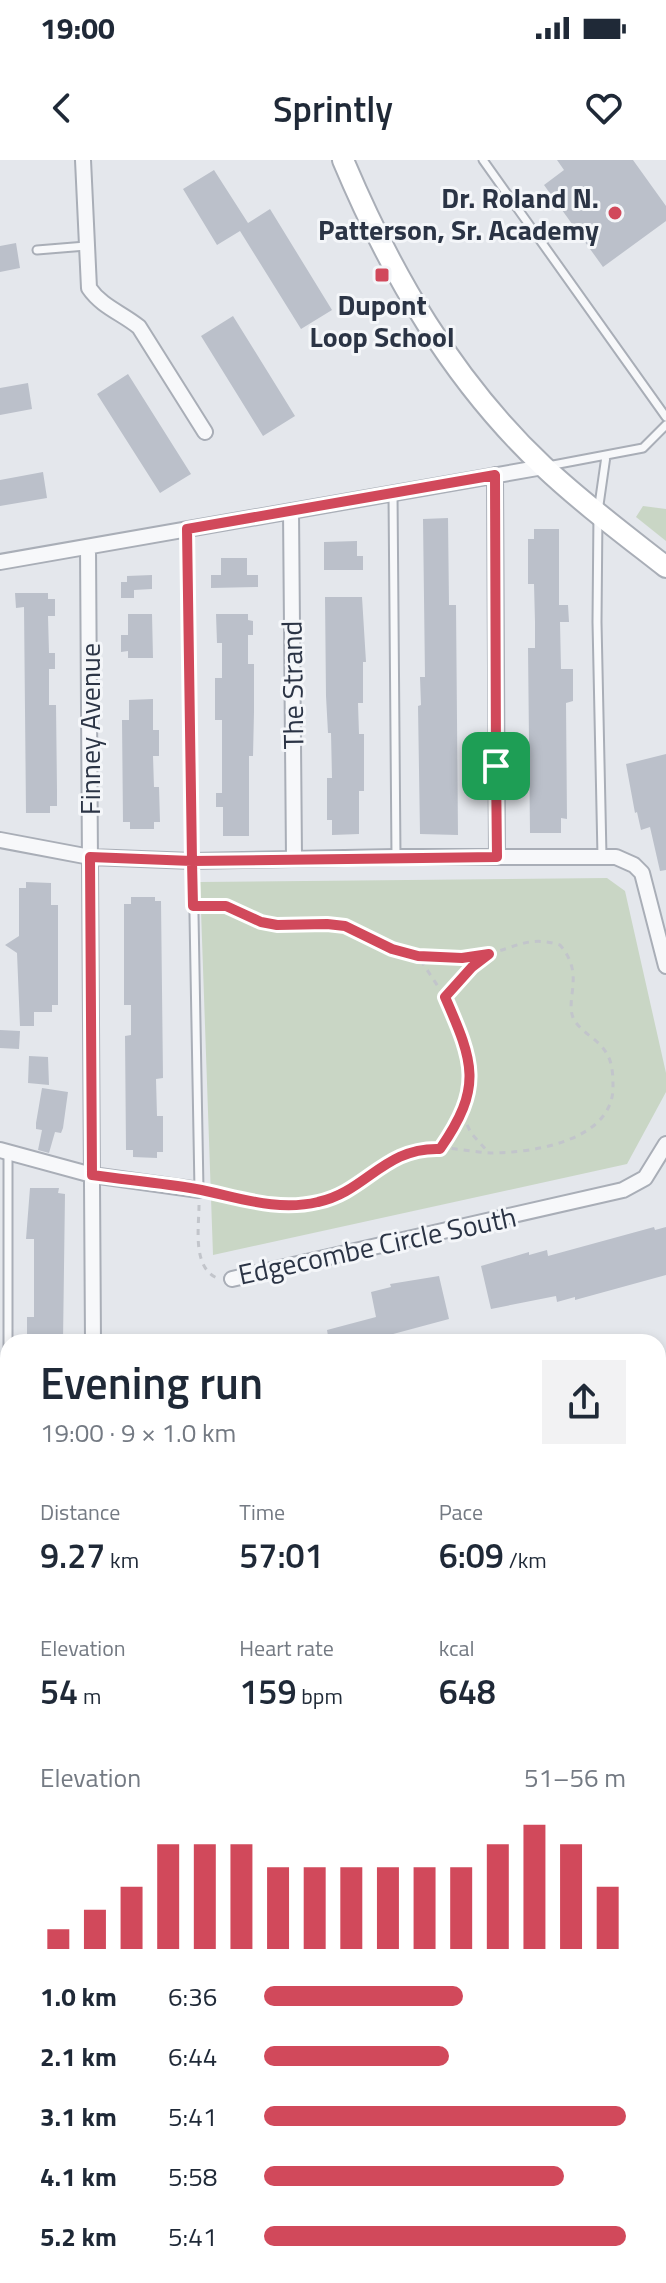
<!DOCTYPE html>
<html lang="en">
<head>
<meta charset="utf-8">
<style>
  :root { --surface:#fff; --page:#f2f2f3; --text:#1f2937; --muted:#747a83; --accent:#d1495b }
  body { margin:0; font-family:"Titillium Web",sans-serif; background:var(--page); color:var(--text); height:100vh; display:flex; flex-direction:column; font-size:30px; white-space:nowrap }
  * { box-sizing:border-box; margin:0 }
  p { font-size:26px; color:var(--muted) }
  .icon { flex:none; width:44px; height:44px; fill:none; stroke:currentColor; stroke-width:2; stroke-linecap:round; stroke-linejoin:round }
  .map { position:relative; flex:1; overflow:hidden }
  .details { position:absolute; left:0px; top:1174px; width:666px; height:950px; display:flex; flex-direction:column; background:var(--surface); border-radius:24px 24px 0 0; box-shadow:0 4px 12px #0003 }
  .details>* { flex:none }
  .pin { position:absolute; display:grid; place-items:center; width:68px; height:68px; color:#fff; margin:-34px; border-radius:16px; box-shadow:0 4px 12px #0006 }
  .round { display:grid; place-items:center; flex:none; width:84px; height:84px; border-radius:0px; background:var(--page) }
  .overview { display:flex; align-items:center; justify-content:space-between; height:136px; padding:0 40px }
  h1 { font-size:44px; font-weight:600; line-height:60px }
  .metrics { display:grid; grid-template-columns:repeat(3,1fr); gap:12px; height:136px; padding:8px 40px }
  .metrics div { display:grid; align-content:center }
  .metrics b { font-size:34px; font-weight:600 }
  .metrics small { font-size:22px; font-weight:400 }
  .metrics p { font-size:22px }
  .chart { height:224px; padding:16px 40px }
  .chart p { display:flex; justify-content:space-between }
  .chart svg { width:100%; height:144px; margin-top:8px; stroke:var(--accent); stroke-width:6 }
  ul { padding:0 40px; list-style:none; font-size:26px }
  li { display:grid; grid-template-columns:128px 96px 1fr; align-items:center; height:60px }
  li i { height:20px; border-radius:10px; background:var(--accent) }
  .status { display:flex; justify-content:space-between; align-items:center; height:56px; padding:0 40px; background:var(--surface); direction:ltr }
  .status svg { height:22px; fill:currentColor }
  header { display:flex; justify-content:space-between; align-items:center; height:104px; padding:0 40px; background:var(--surface); font-size:36px; font-weight:600 }
  .map>svg:first-child { display:block }
  .green { fill:#c9d6c5 }
  .building { fill:#bbc0ca }
  .lines { fill:none; stroke-linecap:round; stroke-linejoin:round }
  .service-casing { stroke:#a9aeb7; stroke-width:11 }
  .minor-casing { stroke:#a9aeb7; stroke-width:18 }
  .secondary-casing { stroke:#a9aeb7; stroke-width:24 }
  .primary-casing { stroke:#a3abb8; stroke-width:26 }
  .path { stroke:#c2c5cb; stroke-width:3; stroke-dasharray:6 6; stroke-linecap:butt }
  .service { stroke:#f7f8fa; stroke-width:7 }
  .minor { stroke:#f7f8fa; stroke-width:14 }
  .secondary { stroke:#fff; stroke-width:20 }
  .primary { stroke:#fff; stroke-width:22 }
  .route-casing { stroke:#fff; stroke-width:16 }
  .route { stroke:#d1495b; stroke-width:10 }
  .poi-dot { fill:#d1495b; stroke:#f4f6f9; stroke-width:3 }
  .labels { text-anchor:middle; dominant-baseline:central; stroke-width:6; stroke-linejoin:round; paint-order:stroke }
  .poi-label { font-size:28px; font-weight:bold; fill:#2b3445; stroke:#f4f6f9; text-anchor:end }
  .street-label { font-size:28px; fill:#2b3445; stroke:#f4f6f9 }
</style>
</head>
<body>
<div class="status"><b>19:00</b><svg viewBox="0 0 49 12"><path d="M0 12V9h3v3zM5 12V6h3v6zM10 12V3h3v9zM15 12V0h3v12zM26 1h20v11H26zM47 4h2v5h-2z"/></svg></div>
<header><svg class="icon" aria-label="back" viewBox="0 0 24 24"><path d="M15 5l-7 7 7 7"/></svg>Sprintly<svg class="icon" aria-label="heart" viewBox="0 0 24 24"><path d="M12 20l-8-8c-3-5 5-10 8-4 3-6 11-1 8 4z"/></svg></header>
<div class="map">
<svg width="666" height="2123" viewBox="0 0 666 2123">
  <rect width="100%" height="100%" fill="#e4e7ec"/>
  <path class="green" d="M643,346L666,349V381L636,357Z
    M607,718L625,731L666,913V932L627,1004L213,1095L200,722Z"/>
  <path class="building" d="M557,0H633L666,46V61L603,107L544,25L564,10Z
    M214,10L248,63L270,49L332,150L301,169L240,71L217,85L183,29Z
    M16,83L20,108L0,112V86Z
    M233,156L295,256L263,276L201,176Z
    M128,214L191,314L160,333L97,234Z
    M28,223L32,249L0,255V228Z
    M43,312L47,338L0,346V320Z
    M448,358L449,445H456L458,675L420,674L418,546L421,545L420,517H425L423,359Z
    M534,369H559V445H568L569,462H560L561,509H573V541L566,543L567,659L561,658V673H530L528,488H535V462L534,424H528V379H534Z
    M357,381V396H363V410H324V382Z
    M221,398H247V415H258V427L211,428V415H221Z
    M152,415V429L134,430V438H121V422H127V416Z
    M15,433H48V439H55V456H48L49,493H55V509H49V545H56L57,630V646H50V653H26L24,447L16,448Z
    M325,437H362L366,502H363V543H358L359,574H364V631H359V674L332,675V660H327V618H332L331,573H328L326,536Z
    M128,454H152L153,498H128V491L121,492V475H128Z
    M216,454H248V460L253,461V475H248V504H254V552L253,596H249V676H223V647H216V633H222V560H215V518H222V483H217Z
    M153,539V570H159V596H153L154,627H159L160,662H154V669H130V662H123L122,560H129V540Z
    M666,594V710L660,711L650,667L641,670L637,652L635,653L626,604Z
    M26,722L51,723V745H58V845H52V852H34V866H20L17,793L5,785L19,776V728H26Z
    M131,737H155V741H161L163,918L156,919L157,956H163V992H157V998L133,997V990H126L125,876L131,875V845H124V744H131Z
    M0,870L20,871L19,889L0,888Z
    M29,896L48,897L49,925L28,923Z
    M42,928L68,932L63,968L61,973L55,972L49,993L38,990L42,970L36,969V963Z
    M30,1028H59L58,1033L65,1034L63,1182H27V1157H34V1079H26Z
    M654,1067L655,1070L666,1067V1115L575,1140V1137L557,1142L556,1136L491,1149L481,1106L529,1092V1095L547,1090L548,1096Z
    M439,1116L449,1159L382,1177L383,1182H329L327,1170L376,1157L371,1132L391,1127L390,1124Z"/>
  <g class="lines">
    <g class="service-casing">
      <path id="service" d="M483,0L666,257
        M37,90L86,86
        M548,306L643,288L666,265
        M393,333L396,697
        M187,369L199,1030
        M602,696L597,462L598,352L606,296
        M8,993V1211
        M0,1361L8,1360
        M658,1451L666,1449
        M0,1579L8,1577
        M658,1730L666,1735
        M0,1776L8,1766
        M658,1893L666,1889
        M0,1969L8,1966
        M0,2016L8,2011
        M599,2116L601,2123
        M254,2123L266,2116
        M658,2123L666,2118"/>
    </g>
    <g class="minor-casing">
      <path id="minor" d="M83,0L89,128C102,147 122,153 139,167L205,272
        M495,315L497,697
        M291,351L294,698
        M88,387L93,1182
        M0,402L543,307
        M0,680L90,697L192,701L396,697H616L634,705L642,713L666,806
        M0,990L92,1015L199,1030
        M232,1119L623,1030L645,1018L666,984
        M0,1302L8,1301
        M0,1319L8,1340
        M658,1588L666,1591
        M0,1864H8
        M658,1868L666,1877
        M658,2015L666,2010
        M247,2116L251,2123
        M39,2123L51,2116
        M464,2123L476,2116"/>
    </g>
    <g class="secondary-casing">
      <path id="secondary" d="M343,0C391,114 452,220 543,306C581,342 624,374 666,407"/>
    </g>
    <g class="primary-casing">
      <path id="primary" d="M658,1341L666,1339
        M0,1465L8,1464"/>
    </g>
    <path class="path" d="M205,745L226,746L261,762L277,765L327,764L345,766L392,789L418,796L445,837
      M462,954L471,973L489,993
      M440,989C483,926 474,903 445,837L472,807L487,795
      M215,1034C259,1045 310,1055 350,1028C372,1013 392,996 418,989C440,984 468,992 491,993C532,993 611,981 613,929C613,918 613,904 607,894C600,881 586,875 577,864C560,844 588,817 560,785C528,775 516,788 487,794C465,800 442,797 418,796
      M199,1045C199,1067 192,1107 217,1118"/>
    <use href="#service" class="service"/>
    <use href="#minor" class="minor"/>
    <use href="#secondary" class="secondary"/>
    <use href="#primary" class="primary"/>
  </g>
  <g class="lines">
    <g class="route-casing">
      <path id="route" d="M496,606L497,697L192,701L90,697L92,1015C127,1020 162,1023 196,1029C238,1037 276,1052 318,1042C366,1032 384,987 440,989C483,927 474,903 445,837L472,807L489,794L462,798L418,796L392,789L345,766L327,764L277,765L261,762L226,746H193L192,701L187,369L495,315L496,606"/>
    </g>
    <use href="#route" class="route"/>
  </g>
  <g class="poi-dot">
    <circle cx="615" cy="53" r="8"/>
    <rect x="374" y="107" width="16" height="16" rx="4"/>
  </g>
  <g class="labels">
    <g class="poi-label">
      <text x="599" y="37">Dr. Roland N.<tspan x="599" dy="32">Patterson, Sr. Academy</tspan></text>
      <text x="382" y="144" text-anchor="middle">Dupont<tspan x="382" dy="32">Loop School</tspan></text>
    </g>
    <g class="street-label">
      <text transform="translate(292 525) rotate(-91)">The Strand</text>
      <text transform="translate(89 569) rotate(-90)">Finney Avenue</text>
      <text transform="translate(377 1085) rotate(-12)">Edgecombe Circle South</text>
    </g>
  </g>
</svg>
<div class="pin" style="left:496px;top:606px;background:#1e9e55"><svg class="icon" aria-label="arrive" viewBox="0 0 24 24"><path d="M6 21V4h12l-3 4 3 4H6"/></svg></div>
<section class="details">
<div class="overview"><div><h1>Evening run</h1><p>19:00 · 9 × 1.0 km</p></div><a class="round"><svg class="icon" aria-label="share" viewBox="0 0 24 24"><path d="M12 15V3M7 8l5-5 5 5M5 13v7h14v-7"/></svg></a></div>
<div class="metrics">
<div><p>Distance</p><b>9.27<small> km</small></b></div>
<div><p>Time</p><b>57:01</b></div>
<div><p>Pace</p><b>6:09<small> /km</small></b></div>
</div>
<div class="metrics">
<div><p>Elevation</p><b>54<small> m</small></b></div>
<div><p>Heart rate</p><b>159<small> bpm</small></b></div>
<div><p>kcal</p><b>648</b></div>
</div>
<div class="chart"><p><span>Elevation</span>51–56 m</p>
<svg viewBox="0 0 160 44" preserveAspectRatio="none"><path d="M5 44V38M15 44V32M25 44V25M35 44V12M45 44V12M55 44V12M65 44V19M75 44V19M85 44V19M95 44V19M105 44V19M115 44V19M125 44V12M135 44V6M145 44V12M155 44V25"/></svg>
</div>
<ul>
<li><b>1.0 km</b>6:36<i style="width:55%"></i></li>
<li><b>2.1 km</b>6:44<i style="width:51%"></i></li>
<li><b>3.1 km</b>5:41<i style="width:100%"></i></li>
<li><b>4.1 km</b>5:58<i style="width:83%"></i></li>
<li><b>5.2 km</b>5:41<i style="width:100%"></i></li>
</ul>
</section>
</div>
</body>
</html>
